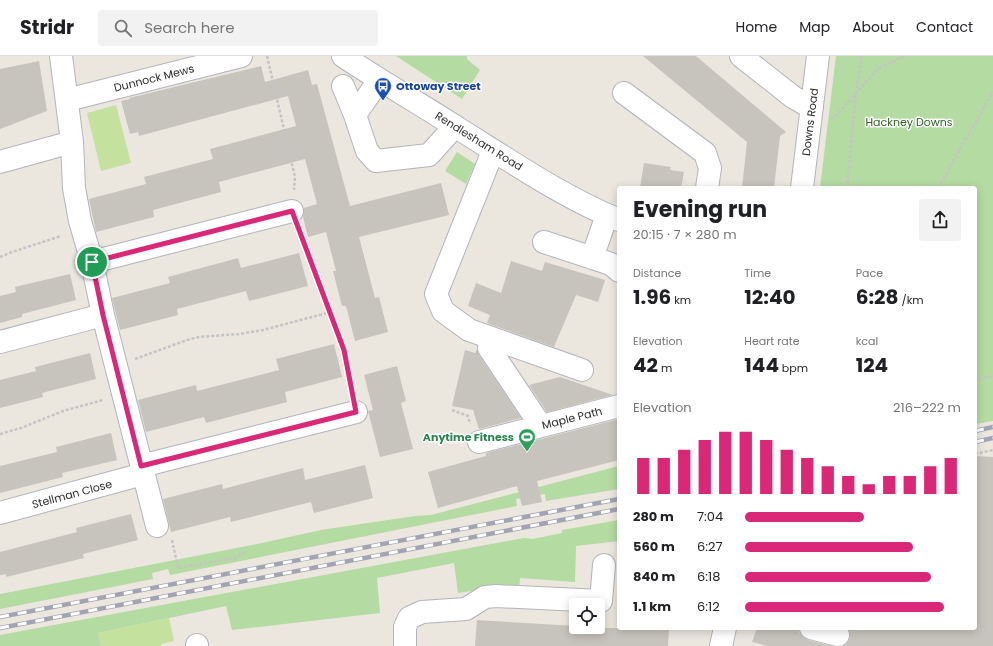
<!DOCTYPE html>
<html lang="en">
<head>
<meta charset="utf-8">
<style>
  :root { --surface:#fff; --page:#f2f2f2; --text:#202124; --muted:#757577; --line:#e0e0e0; --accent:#db2777 }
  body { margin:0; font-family:Poppins,sans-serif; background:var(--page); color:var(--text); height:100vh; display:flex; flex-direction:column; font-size:15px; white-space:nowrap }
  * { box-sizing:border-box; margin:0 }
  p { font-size:13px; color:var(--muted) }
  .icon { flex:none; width:22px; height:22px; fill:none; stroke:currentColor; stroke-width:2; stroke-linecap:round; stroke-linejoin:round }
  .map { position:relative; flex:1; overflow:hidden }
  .panel { position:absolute; left:617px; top:130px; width:360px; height:444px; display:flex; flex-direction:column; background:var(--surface); border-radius:4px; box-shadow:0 2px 10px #0003 }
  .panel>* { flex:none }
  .controls { position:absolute; left:569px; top:542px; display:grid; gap:8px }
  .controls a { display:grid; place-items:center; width:36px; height:36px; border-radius:4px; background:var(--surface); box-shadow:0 2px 10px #0003; font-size:20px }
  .pin { position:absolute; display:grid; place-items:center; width:34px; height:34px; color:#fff; margin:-17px; border:2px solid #fff; border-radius:50%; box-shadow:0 1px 4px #0007 }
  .round { display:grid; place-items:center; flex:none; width:42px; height:42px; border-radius:4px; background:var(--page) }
  .headline { display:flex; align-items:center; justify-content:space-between; height:68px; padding:0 16px }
  h1 { font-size:22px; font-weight:700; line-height:30px }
  .stats { display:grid; grid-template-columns:repeat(3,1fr); gap:6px; height:68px; padding:4px 16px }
  .stats div { display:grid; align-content:center }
  .stats b { font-size:20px; font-weight:700 }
  .stats small { font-size:11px; font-weight:400 }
  .stats p { font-size:11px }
  .chart { height:112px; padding:8px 16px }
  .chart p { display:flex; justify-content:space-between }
  .chart svg { width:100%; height:72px; margin-top:4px; stroke:var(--accent); stroke-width:6 }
  ul { padding:0 16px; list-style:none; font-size:13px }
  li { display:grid; grid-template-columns:64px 48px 1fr; align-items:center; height:30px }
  li i { height:10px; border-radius:5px; background:var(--accent) }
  header { display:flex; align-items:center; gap:24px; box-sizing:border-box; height:56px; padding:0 20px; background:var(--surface); border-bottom:1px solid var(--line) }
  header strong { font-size:19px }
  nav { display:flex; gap:22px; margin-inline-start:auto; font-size:14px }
  .search { width:280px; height:36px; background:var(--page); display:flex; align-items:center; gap:10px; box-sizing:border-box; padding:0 14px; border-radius:4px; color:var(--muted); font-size:15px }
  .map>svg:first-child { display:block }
  .green { fill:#b4dba1 }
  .pitch { fill:#c4e19e }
  .building { fill:#c7c4bd }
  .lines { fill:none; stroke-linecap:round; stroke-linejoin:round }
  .minor-casing { stroke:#b2b4bd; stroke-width:24 }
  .path { stroke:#c4c4c4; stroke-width:2.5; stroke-dasharray:3 2; stroke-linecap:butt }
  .minor { stroke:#fff; stroke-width:22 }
  .rail-casing { stroke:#a2a4b3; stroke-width:4.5 }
  .rail { stroke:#fff; stroke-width:3; stroke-dasharray:9; stroke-linecap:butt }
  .route-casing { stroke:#fff; stroke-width:8 }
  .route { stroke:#db2777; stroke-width:5 }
  .labels { text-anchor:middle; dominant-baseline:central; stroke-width:3; stroke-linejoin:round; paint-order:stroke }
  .street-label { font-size:11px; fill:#2b2b2b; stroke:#fff }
  .transit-label { font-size:11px; font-weight:bold; fill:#164399; stroke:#fff; text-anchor:start }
  .park-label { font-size:11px; fill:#2e6022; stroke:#fff }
  .leisure-label { font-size:11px; font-weight:bold; fill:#27864d; stroke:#fff; text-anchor:end }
</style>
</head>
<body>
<header>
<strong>Stridr</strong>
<div class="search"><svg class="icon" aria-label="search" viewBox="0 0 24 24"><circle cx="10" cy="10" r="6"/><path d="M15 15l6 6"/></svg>Search here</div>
<nav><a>Home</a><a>Map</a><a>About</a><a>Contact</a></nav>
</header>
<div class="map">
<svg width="993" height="590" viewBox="0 0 993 590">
  <rect width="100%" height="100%" fill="#ebe6de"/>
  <path class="green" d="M396,0H467V3L480,14L462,43Z
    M836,0H993V365L975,368V132H820Z
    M457,96L475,108L466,128L445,115Z
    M619,410V433L546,445L545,438L516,443L517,450L170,519L168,513L152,517L153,523L0,553V538L262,487L321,474L415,460L431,459Z
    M619,464V485L576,490L575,526L520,522L519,535L485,533L458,537L454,507L377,522L380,557L232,574L226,550L98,577L101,590H0V579L524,482L533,483L562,477V474Z"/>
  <path class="pitch" d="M116,49L131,107L101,115L87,57Z
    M169,562L174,585L161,588V590H101L98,577Z"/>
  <path class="building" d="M643,0H696L786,76L780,80L774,132H742L747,86Z
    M39,5L47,55L0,73V13Z
    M261,10L265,26L308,14L312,29L317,28L350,150L441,127L449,159L359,181L375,242L379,241L388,276L355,285L346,250H342L333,215H336L326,176L308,181L303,161L304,152L317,148L305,103L219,126L221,136L153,154L154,161L96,176L89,143L146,128L144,121L213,103L210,93L296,70L288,40L139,80L138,76L130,78L121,45L130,43L129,42Z
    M644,107L671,111L670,114L684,116L681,132H640Z
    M299,197L308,230L249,245L246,235L177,253L178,259L120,274L112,242L170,227L168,221L238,202L241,212Z
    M511,205L542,215L545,206L605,224L598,246L576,239L554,291L487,267L490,259L468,250L476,227L501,237Z
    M70,218L76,244L22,258V261L0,267V240L16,236L15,231Z
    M334,288L342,321L285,336L287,346L206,367L204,361L146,376L138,344L196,329L197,335L279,314L276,303Z
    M477,293L479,299L521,362L479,373L473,354L452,350L465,294L475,297Z
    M90,297L96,323L42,337L43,341L0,352V324L36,315L35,311Z
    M397,310L406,345L401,347L413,393L380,401L368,355L373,354L364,319Z
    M560,321L613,339L547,356L529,329Z
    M619,363V404L537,425L542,446L522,450L517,430L438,452L428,416L486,400V397Z
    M111,377L117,404L62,417L63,421L0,437V410L57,396L56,391Z
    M975,400L993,401V590H843L847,587L850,582V576L848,572H975Z
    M365,409L373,442L314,457L311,446L231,466L230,461L171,476L163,443L222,428L223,433L303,412L305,424Z
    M131,458L138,484L83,498L84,502L6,521V518L0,519V496L77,476L76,472Z
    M477,564L576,570V571L644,573V572H669L668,590H475Z
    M757,572H799V576L803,581L808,584L831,590H768L752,586Z"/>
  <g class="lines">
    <g class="minor-casing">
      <path id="minor" d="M61,0L72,86L74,132L80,165L92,206L103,259L157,470
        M343,0C380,25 419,47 456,71C509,104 561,140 619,164
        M741,0L793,41L812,52
        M343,30L355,59L367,95L376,105L429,99L455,70
        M624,37L705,97L710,112L707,132
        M67,44L241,0
        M355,59L379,24
        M493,95L436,238L443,255L469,274L582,314
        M0,106L72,86
        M802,132L818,0
        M544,186L611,208L619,215
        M592,202L607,159
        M92,206L292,155
        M0,286L103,259
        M489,292L541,370
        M479,386L619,350
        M141,410L356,356
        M0,457L143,418
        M811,572L838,579
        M197,589V590
        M405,590V571L409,562L422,556L466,553L485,541L496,540L601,545L604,509
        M721,590L725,572"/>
    </g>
    <path class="path" d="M267,0L295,121L294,134
      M831,62H834L879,12L905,0
      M847,132L856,36L862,0
      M938,132L993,36
      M300,174L331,256
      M0,201L12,196L61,180
      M135,303L187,284L199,281L239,278L263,274L331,256L344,294L352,336
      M975,324L993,320
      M452,354L468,360L470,368
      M0,378L21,372L63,355L103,344
      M975,398L993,394
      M172,484L178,512L235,502L247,495"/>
    <use href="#minor" class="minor"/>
    <g class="rail-casing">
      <path id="rail" d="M975,375L993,371
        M975,386L993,382
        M0,561L619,443
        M0,572L619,453"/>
    </g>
    <use href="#rail" class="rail"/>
  </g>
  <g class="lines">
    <g class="route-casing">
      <path id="route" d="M292,155L344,294L356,356L141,410L103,259L92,206Z"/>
    </g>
    <use href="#route" class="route"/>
  </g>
  <defs>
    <g id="bus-pin" transform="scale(0.9)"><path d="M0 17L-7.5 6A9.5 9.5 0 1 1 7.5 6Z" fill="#1a4fb4" stroke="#fff"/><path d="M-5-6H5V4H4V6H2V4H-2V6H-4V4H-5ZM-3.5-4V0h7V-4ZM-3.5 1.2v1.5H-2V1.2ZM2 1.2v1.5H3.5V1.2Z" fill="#fff"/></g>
    <g id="stadium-pin" transform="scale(0.9)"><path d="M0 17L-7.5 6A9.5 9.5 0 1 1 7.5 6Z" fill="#2e9e5b" stroke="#fff"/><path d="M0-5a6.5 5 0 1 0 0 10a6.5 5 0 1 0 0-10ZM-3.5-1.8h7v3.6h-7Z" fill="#fff"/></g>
  </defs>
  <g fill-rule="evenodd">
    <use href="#bus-pin" x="383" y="30"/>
    <use href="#stadium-pin" x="527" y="381"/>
  </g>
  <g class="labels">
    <g class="street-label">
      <text transform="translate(154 22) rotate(-14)">Dunnock Mews</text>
      <text transform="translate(810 66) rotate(-83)">Downs Road</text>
      <text transform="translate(479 85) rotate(32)">Rendlesham Road</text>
      <text transform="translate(572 362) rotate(-14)">Maple Path</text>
      <text transform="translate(72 438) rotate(-15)">Stellman Close</text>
    </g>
    <g class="transit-label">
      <text x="396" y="30">Ottoway Street</text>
    </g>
    <g class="park-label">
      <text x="909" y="66">Hackney Downs</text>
    </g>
    <g class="leisure-label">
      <text x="514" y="381">Anytime Fitness</text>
    </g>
  </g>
</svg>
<div class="controls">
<a><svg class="icon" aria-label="locate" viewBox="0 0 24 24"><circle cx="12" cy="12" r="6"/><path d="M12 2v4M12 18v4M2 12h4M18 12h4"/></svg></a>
</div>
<div class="pin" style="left:92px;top:206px;background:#1e9e55"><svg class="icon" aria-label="arrive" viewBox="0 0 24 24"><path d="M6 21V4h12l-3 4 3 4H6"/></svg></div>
<section class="panel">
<div class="headline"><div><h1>Evening run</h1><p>20:15 · 7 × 280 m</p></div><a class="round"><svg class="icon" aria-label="share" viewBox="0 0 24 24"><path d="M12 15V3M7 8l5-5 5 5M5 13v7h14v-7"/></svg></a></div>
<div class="stats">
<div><p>Distance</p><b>1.96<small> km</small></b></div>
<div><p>Time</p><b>12:40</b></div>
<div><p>Pace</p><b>6:28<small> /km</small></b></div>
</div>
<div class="stats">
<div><p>Elevation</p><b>42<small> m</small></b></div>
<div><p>Heart rate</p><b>144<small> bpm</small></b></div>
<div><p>kcal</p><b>124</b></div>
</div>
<div class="chart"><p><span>Elevation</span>216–222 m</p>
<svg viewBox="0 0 160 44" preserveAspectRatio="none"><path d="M5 44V22M15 44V22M25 44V17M35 44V11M45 44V6M55 44V6M65 44V11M75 44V17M85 44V22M95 44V27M105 44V33M115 44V38M125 44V33M135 44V33M145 44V27M155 44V22"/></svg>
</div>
<ul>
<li><b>280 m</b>7:04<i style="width:55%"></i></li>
<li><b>560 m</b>6:27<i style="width:78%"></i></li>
<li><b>840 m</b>6:18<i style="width:86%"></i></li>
<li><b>1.1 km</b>6:12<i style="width:92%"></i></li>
</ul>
</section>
</div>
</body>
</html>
